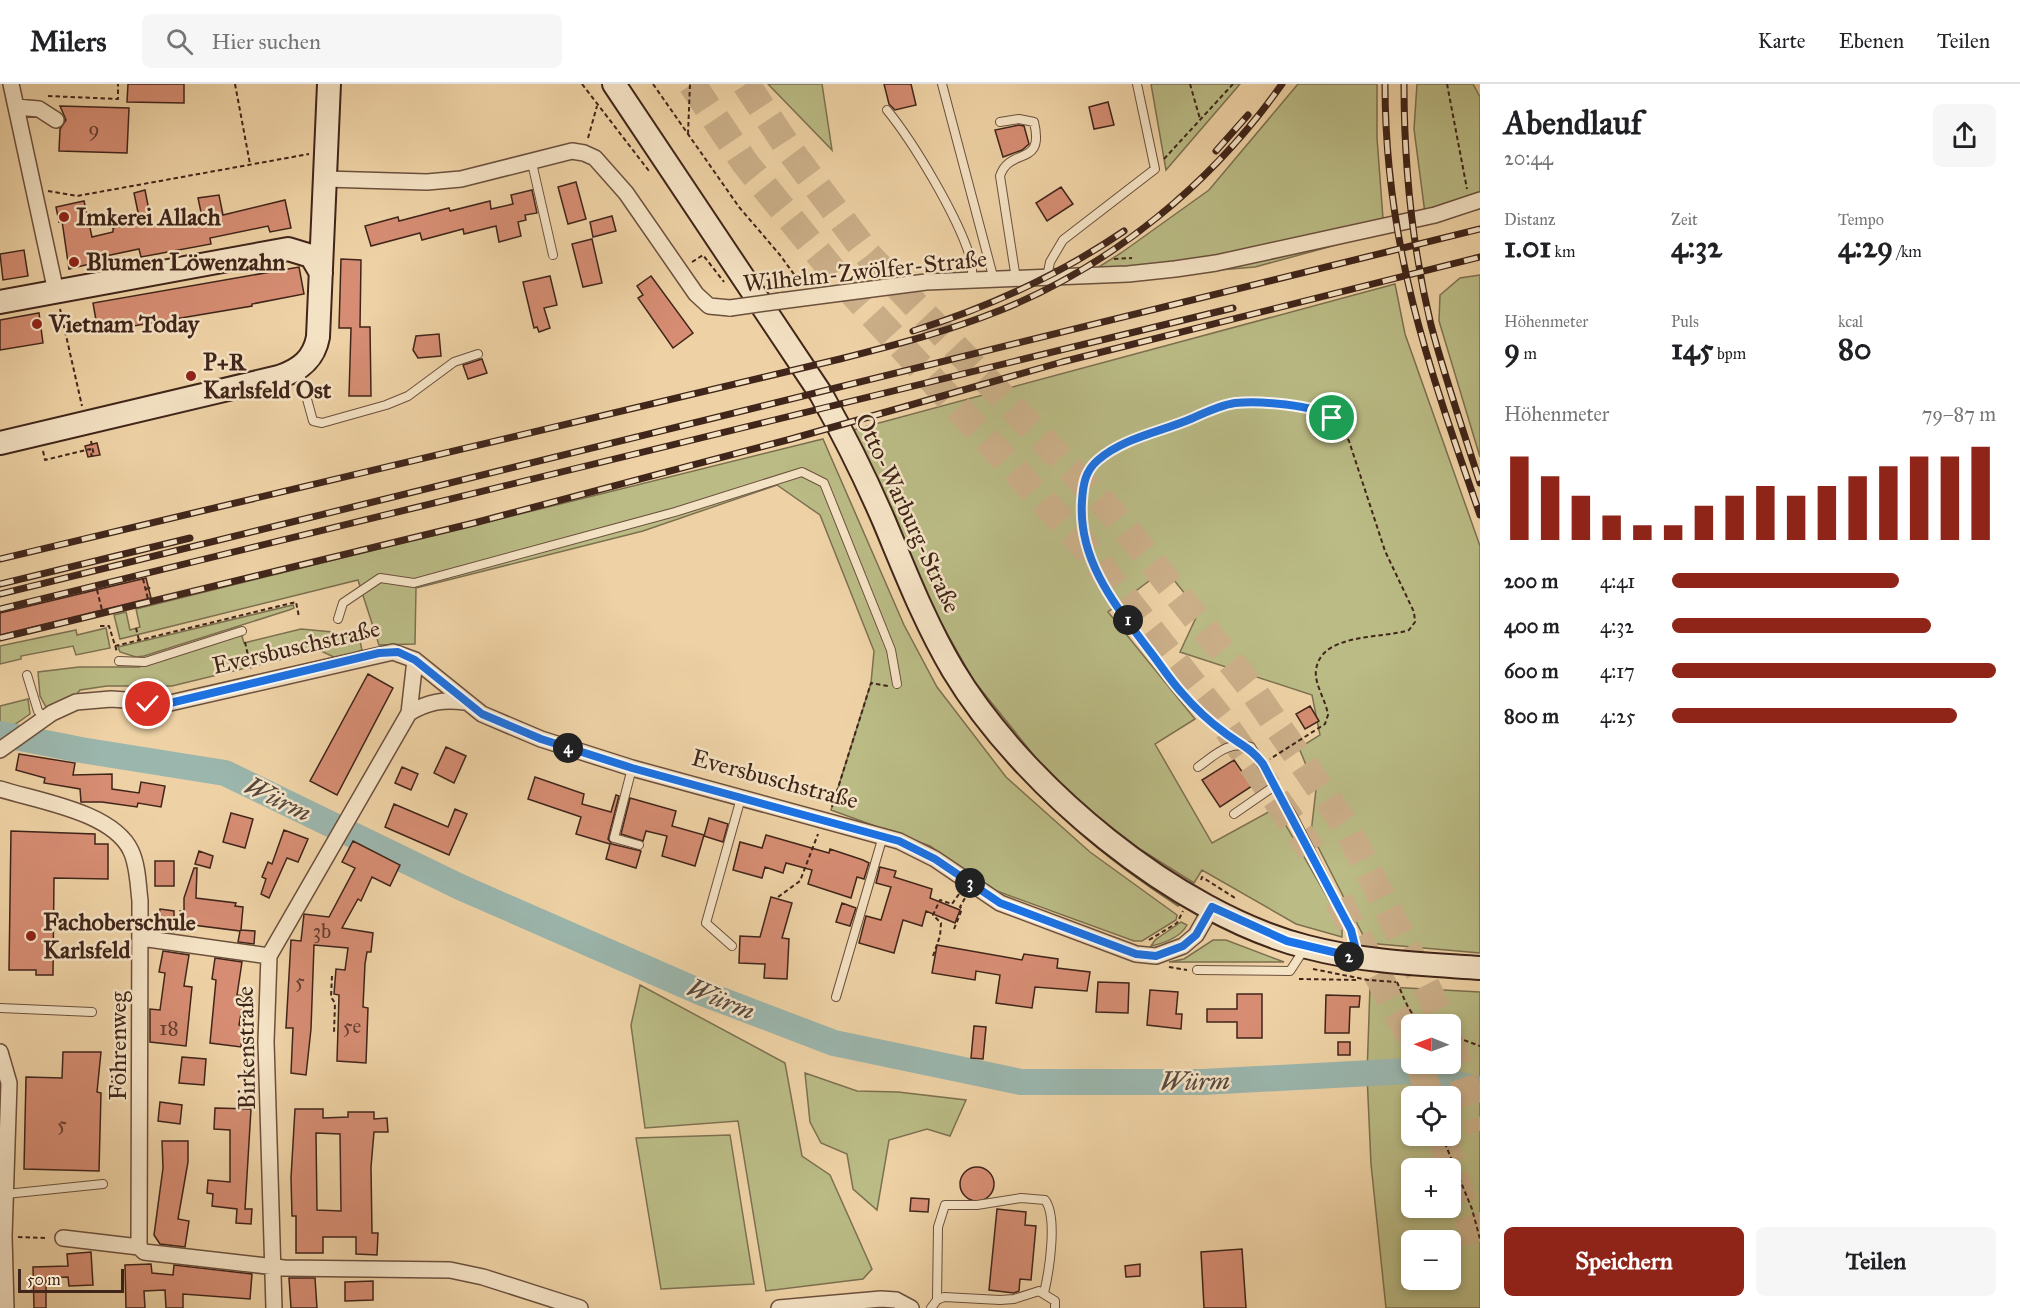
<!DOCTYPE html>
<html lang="de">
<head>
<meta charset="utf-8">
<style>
  :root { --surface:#fff; --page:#f6f6f6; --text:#202124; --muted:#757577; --line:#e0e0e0; --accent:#8f2418 }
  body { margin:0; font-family:"IM FELL Great Primer",serif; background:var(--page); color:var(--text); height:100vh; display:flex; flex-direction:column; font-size:22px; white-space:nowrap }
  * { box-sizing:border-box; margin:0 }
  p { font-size:20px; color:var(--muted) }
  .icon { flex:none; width:33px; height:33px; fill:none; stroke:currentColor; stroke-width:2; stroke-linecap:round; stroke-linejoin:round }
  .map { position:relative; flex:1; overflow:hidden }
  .details { display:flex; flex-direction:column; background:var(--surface); width:540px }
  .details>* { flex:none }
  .needle { width:39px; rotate:271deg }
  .tools { position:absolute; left:1401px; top:930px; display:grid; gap:12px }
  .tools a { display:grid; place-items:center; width:60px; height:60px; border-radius:9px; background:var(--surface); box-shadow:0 3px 9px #0003; font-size:30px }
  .scale { position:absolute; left:18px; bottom:15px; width:106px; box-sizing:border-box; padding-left:6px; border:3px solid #40251a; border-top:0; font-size:16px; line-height:21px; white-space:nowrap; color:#40251a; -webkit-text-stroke:4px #f4e2c4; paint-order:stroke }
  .pin { position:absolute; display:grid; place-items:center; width:51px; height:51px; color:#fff; margin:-26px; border:3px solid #fff; border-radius:50%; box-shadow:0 2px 6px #0007 }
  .km { position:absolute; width:30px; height:30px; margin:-15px; border-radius:50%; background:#222; color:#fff; font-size:16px; line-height:30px; text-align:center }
  .round { display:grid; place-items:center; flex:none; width:63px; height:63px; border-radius:9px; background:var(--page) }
  .overview { display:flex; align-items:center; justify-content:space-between; height:102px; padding:0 24px }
  h1 { font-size:33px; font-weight:800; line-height:45px }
  .metrics { display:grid; grid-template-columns:repeat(3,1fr); gap:9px; height:102px; padding:6px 24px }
  .metrics div { display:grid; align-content:center }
  .metrics b { font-size:30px; font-weight:800 }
  .metrics small { font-size:16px; font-weight:400 }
  .metrics p { font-size:16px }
  .chart { height:168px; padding:12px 24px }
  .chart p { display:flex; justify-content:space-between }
  .chart svg { width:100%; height:108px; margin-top:6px; stroke:var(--accent); stroke-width:6 }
  .button { display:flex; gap:12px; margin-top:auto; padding:12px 24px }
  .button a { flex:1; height:69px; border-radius:9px; background:var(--accent); color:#fff; font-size:24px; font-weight:800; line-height:69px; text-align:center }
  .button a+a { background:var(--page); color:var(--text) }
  ul { padding:0 24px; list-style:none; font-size:20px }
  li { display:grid; grid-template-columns:96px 72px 1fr; align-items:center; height:45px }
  li i { height:15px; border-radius:8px; background:var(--accent) }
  header { display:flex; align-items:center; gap:36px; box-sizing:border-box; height:84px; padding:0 30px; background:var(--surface); border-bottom:2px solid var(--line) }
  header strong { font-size:28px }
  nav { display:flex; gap:33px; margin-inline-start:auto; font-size:21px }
  .search { width:420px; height:54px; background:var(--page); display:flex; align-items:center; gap:15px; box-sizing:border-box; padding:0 21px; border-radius:9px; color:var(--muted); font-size:22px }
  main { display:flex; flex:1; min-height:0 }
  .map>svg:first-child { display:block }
  .green { fill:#babb85; stroke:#7d7050; stroke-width:1.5; fill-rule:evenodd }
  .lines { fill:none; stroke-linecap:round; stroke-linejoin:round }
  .river { stroke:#9bb6ad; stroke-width:26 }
  .building { fill:#d68d73; stroke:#40251a; stroke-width:1.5; fill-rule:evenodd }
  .highway-tunnel { stroke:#cbaf89; stroke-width:28; stroke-dasharray:28 14; stroke-linecap:butt }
  .lane-casing { stroke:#6c503d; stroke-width:10 }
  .street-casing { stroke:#6c503d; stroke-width:18 }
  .secondary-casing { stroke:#40251a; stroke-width:26 }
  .path { stroke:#40251a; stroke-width:2; stroke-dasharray:4.5 3; stroke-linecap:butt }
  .lane { stroke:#f4e2c4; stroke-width:8 }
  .street { stroke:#f4e2c4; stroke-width:15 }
  .secondary { stroke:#f4e2c4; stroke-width:22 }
  .rail-casing { stroke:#40251a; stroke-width:7 }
  .rail { stroke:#f4e2c4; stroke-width:4.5; stroke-dasharray:14; stroke-linecap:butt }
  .street-bridge-casing { stroke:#6c503d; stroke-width:18; stroke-linecap:butt }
  .street-bridge { stroke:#f4e2c4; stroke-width:15 }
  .route-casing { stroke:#fff; stroke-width:12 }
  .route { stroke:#1a73e8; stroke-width:8 }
  .poi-dot { fill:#8f2418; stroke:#f4e2c4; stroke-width:2 }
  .labels { text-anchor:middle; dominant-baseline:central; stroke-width:5; stroke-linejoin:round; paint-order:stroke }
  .number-label { font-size:21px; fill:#663f30 }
  .poi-label { font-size:24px; font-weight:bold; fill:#40251a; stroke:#f4e2c4; text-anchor:start }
  .street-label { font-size:24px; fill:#40251a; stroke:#f4e2c4 }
  .water-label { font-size:26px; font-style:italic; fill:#57493f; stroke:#f4e2c4 }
</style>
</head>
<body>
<header>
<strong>Milers</strong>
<div class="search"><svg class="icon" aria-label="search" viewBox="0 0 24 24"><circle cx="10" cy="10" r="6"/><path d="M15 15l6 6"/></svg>Hier suchen</div>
<nav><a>Karte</a><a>Ebenen</a><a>Teilen</a></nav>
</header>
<main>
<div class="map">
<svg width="1480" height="1224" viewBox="0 0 1480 1224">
  <rect width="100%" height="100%" fill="#eed2a5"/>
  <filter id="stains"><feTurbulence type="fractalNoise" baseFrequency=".00333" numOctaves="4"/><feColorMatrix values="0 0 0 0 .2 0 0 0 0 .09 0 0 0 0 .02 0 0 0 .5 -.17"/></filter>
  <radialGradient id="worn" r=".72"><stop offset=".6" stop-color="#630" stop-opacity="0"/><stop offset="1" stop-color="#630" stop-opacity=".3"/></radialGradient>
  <path class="green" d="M768,0H822L832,66Z
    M1151,0H1240L1166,86Z
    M1298,0H1377V54L1384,148L1255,183L1075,198L1121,169L1209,106Z
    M1417,0H1473L1480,13V125L1426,137L1414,45Z
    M1480,191V373L1439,237L1440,211L1460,194Z
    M1395,200L1405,250L1480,462V869L1367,859L1311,749L1316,705L1299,664L1320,651L1312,611L1180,568L1199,527L1165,485L1108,528L1195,635L1155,660L1212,759L1276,724L1342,839V853L1296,840L1202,786L1194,799L1119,752L1049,690L974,597L931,521L853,346Z
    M823,355L904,541L937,603L1006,693L1090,768L1177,831L1176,836L1142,857H1134L994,806L930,762L831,726L871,599L874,567L820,431L777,401L643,447L416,504L415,560L379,561L358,496L120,555L114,531L126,528L130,546L140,543L136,525Z
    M293,521L294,524L289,526L144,572L136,573L120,568L118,563Z
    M106,544L110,564L76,571L73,562L21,572V575L0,580V562L76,546L77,551Z
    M301,545L333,548L360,557L362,566L338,575L319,566L172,602H107L80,606L76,611L46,623L40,612L38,588L79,583H139L241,549L244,559Z
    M28,615L30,630L0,651V622Z
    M1019,685L1183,820L1178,822C1119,784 1064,740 1017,688Z
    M1181,838L1187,841C1180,854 1165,859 1151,862L1155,856Z
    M1213,856H1226L1284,878H1169L1184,875Z
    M640,901L785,979L802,1072L830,1091L872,1185L863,1195L766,1207L738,1037L645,1044L631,941Z
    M1370,902L1480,908V1224H1386L1371,1080L1367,991ZM1412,940H1450V980H1412ZM1412,1012H1450V1052H1412ZM1412,1084H1450V1124H1412ZM1412,1156H1450V1196H1412Z
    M805,989L857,1007L898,1008L966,1016L950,1052L927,1045L889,1056L877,1126L853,1105L847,1070L821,1059L810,1038Z
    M730,1051L754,1200L661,1205L636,1054Z"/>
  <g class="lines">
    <path class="river" d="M0,650L81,666L225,689L460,803L700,908L834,959L1021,998H1203L1408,987L1480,1006"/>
  </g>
  <path class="building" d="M128,0H184V19L127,18Z
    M884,0H911L916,21L895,26L889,20Z
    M1108,18L1114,41L1094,45L1089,23Z
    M60,22L129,24L127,69L59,67L60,45L66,36Z
    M1019,41L1024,42L1029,60L1022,66L1003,73L995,46Z
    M576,98L586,135L568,140L558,103Z
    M1061,103L1073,120L1047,137L1036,119Z
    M145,106L152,142L202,133L198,114L219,111L223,131L285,116L291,144L270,148L268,142L210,154L211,160L141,173L139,165L101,173L102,177L69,185L62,137L59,138L56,123L84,117L92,153L113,148V144L140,138L134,109Z
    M532,106L537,129L525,131L526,136L518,138L521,152L499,158L496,142L464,150L463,145L422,156L420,149L371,162L365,142L398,133L399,137L449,124L450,127L490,117L491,125L513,120L511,111Z
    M612,132L616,147L593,153L590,138Z
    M592,155L602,199L583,203L572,160Z
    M24,166L28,192L3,196L0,170Z
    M341,175L361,176L360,243H370L371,312H349L351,244H339Z
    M299,183L304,210L252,220V222L98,248L93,219Z
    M550,192L557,221L544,224L550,244L539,248L537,243L534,244L523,198Z
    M651,192L693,249L673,264L638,214L643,211L637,202Z
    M39,229L43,259L0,266V236Z
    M439,250L441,272L418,274L413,266L416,252Z
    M482,275L487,289L468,295L463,281Z
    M97,359L100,371L88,373L85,362Z
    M146,494L151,514L0,551V529Z
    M368,590L393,604L337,711L310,697Z
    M1310,622L1319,637L1305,645L1296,630Z
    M446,663L466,672L454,699L434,689Z
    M19,670L75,679L73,691L112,690V705L139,709L141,698L165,702L161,723L138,719L137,723L102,718H81L80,705L44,699L45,694L16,686Z
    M1234,676L1252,702L1220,723L1202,696Z
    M402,683L418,690L411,706L395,699Z
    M535,693L584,710L582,720L611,728L616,711L619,712L608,755L612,760L641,767L636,784L606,775L610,760L576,750L581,733L528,715Z
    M630,714L676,727L672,742L704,751L695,782L662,772L667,752L646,747L643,757L621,750Z
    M394,720L448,743L455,725L467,730L449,771L385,743Z
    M231,729L253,735L245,764L223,758Z
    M709,734L728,740L723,758L704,752Z
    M284,746L308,755L298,778L287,774L269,814L261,810L266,795L262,793L268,778L272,780Z
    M11,747L95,750V760H108V795L54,794L53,891H36V886H9Z
    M766,751L829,769L830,765L863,776L869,779L864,795L857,793L851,814L808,800L812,786L786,779L783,789L765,783L762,794L733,786L740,758L762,764Z
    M353,757L400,781L390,802L372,793L361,817L358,815L342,844L373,849L371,868H367L365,880L363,923L368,924L366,979L337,977L339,911L334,910L336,885L345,886L348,864L314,861L311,945L306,991L291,989L293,944H286L291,856L301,857L304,830L329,833L355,784L342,778Z
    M199,767L213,772L210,784L195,780Z
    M155,777H174V802H155Z
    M880,783L896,787L894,793L932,805L930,814L960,826L955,839L926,827L922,842L903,836L894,869L859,859L866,832L881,836L891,803L876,799Z
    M194,784H197L196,814L236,819L235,822L243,823L241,846L255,847L254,860L238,858L240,847L177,839L180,827L184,828V814Z
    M771,813L792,819L782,854L789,855L787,895L764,894L765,880L739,879L740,852L760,853Z
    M842,819L856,824L850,842L836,838Z
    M160,825L174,827V848L158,846Z
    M937,861L1022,876L1024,870L1058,875L1057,884L1090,888L1087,907L1035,903L1032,924L996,919L1000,891L976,887L975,896L932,889Z
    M163,867L189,871L184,902L192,903L186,962L150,958V925L160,926L165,889L159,888Z
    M215,874L242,878L237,911L244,912L239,941L243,942L241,963L210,959L216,896L212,895Z
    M1098,898L1129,899L1128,929L1096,928Z
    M1150,906L1178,908L1176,930H1182L1181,945L1147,941Z
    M1237,910H1262V954H1237V938H1207V925H1237Z
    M1326,911L1360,912L1359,923H1350L1349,949H1325Z
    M974,942L986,943L983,975L971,974Z
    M1338,958H1350V971H1338Z
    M63,968H101L97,1008L101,1009L99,1087L24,1085L26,993L62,994Z
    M182,973L206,975L204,1001L179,999Z
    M160,1018L182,1021L180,1040L158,1037Z
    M215,1024L251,1025L245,1125H252L251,1140L236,1139L237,1125L212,1122L213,1110L207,1109L208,1096L230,1098V1046L214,1045Z
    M295,1025H323V1034L348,1033V1028H374V1035L387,1034L388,1048H374L371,1083L372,1149H378L377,1171L356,1170V1153H323V1169H296V1132H292L291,1094ZM316,1049L340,1050L341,1127L317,1126Z
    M162,1057H188V1078L178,1135L189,1137L185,1163L160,1160L154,1151L163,1084Z
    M960 1100a17 17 0 1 1 34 0a17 17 0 1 1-34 0Z
    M911,1114L929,1115L928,1128L910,1127Z
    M997,1125L1026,1128L1025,1141L1036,1142L1031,1196L1020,1195L1019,1207L1014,1209L989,1206Z
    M1242,1165L1246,1224H1204L1201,1168Z
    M91,1168L93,1201L69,1202L68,1193L46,1194V1224H34L33,1183L68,1182L67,1170Z
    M151,1180L152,1189L173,1191L174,1181L252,1190L250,1215L183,1210V1224H166L165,1206L144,1207L145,1224H126L125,1181Z
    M1140,1180V1192L1126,1193L1125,1182Z
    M289,1194H315L317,1224H291Z
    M373,1197V1216L345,1217V1198Z"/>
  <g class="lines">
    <path class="highway-tunnel" d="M692,0L745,79L837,192L1080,457L1222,637L1312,767
      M746,0L789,65L868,171L1116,433L1250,602L1347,744L1445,940
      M1338,816L1412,956
      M1450,954L1480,1047
      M1419,980L1430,1012
      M1442,1052L1480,1172"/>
    <g class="lane-casing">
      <path id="lane" d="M942,0L994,196
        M887,26C914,59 958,133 970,173C973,180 972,189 972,197
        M1000,38L1019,35L1034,38C1045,84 1010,62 1000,92L1016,195
        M532,79L553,171
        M1047,193L1050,178L1063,156L1155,85L1137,0
        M299,286L313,337L322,339L386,321L408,312L454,278L478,270
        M338,535L343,519L380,494L414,499L675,428L802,388L824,399L891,566L897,600
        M119,577L145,578L242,547
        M27,591L38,627L45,634
        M1198,683C1215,671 1229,656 1251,663L1294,734L1351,846L1357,870
        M632,684L614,754L639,761
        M1234,730L1273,703
        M732,862L706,839L741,714
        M1197,886L1290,887L1305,864
        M836,913L883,752
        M0,924L92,928
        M6,1110L103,1100
        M937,1216L938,1143L945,1121H977L1021,1114L1045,1116C1058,1133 1049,1188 1044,1209
        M931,1224L937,1216L944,1213L1000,1216L1014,1215L1039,1207L1055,1217V1224"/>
    </g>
    <g class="street-casing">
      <path id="street" d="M11,0L56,208
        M16,23L39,25L56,36
        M325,95L427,98L461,95L572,67L584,69L595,74L626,109L696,210L709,222L730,224
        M780,217L926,198L1128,190L1175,185L1216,179L1435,131L1480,116
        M409,629C428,618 443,615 465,618
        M0,666L52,629L76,618L111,615L170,619L393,568L415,576L482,630L541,655L632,684L899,757L935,775L1000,819L1136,870L1156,872L1183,862L1196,851L1212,823
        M0,705C38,717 113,728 131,767C138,782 138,801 140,817L139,1163L144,1168L284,1184L450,1186L483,1193L580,1224
        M141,854L269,872
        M0,968L9,999L4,1152L6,1224
        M63,1154L139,1163
        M274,1224L266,958L269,872L409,629L415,576
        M779,1224L881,1215L896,1216L911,1224"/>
    </g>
    <g class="secondary-casing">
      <path id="secondary" d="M614,0L821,310C844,351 865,393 884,437C905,487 925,539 953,586C1022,701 1176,830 1307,863C1364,878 1422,880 1480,884
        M0,218L288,165L311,172L321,189
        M0,359L279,293C300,286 314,275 318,253L329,0"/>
    </g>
    <path class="path" d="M235,0L250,80
      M582,0L649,87
      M653,0L739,123L780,171L801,200
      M1190,0L1200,35
      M1447,0L1467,105
      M48,12L118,15V0
      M688,50L690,0
      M588,54L597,22
      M1164,75L1233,0
      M48,107L77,112L309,70
      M1114,175L1132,174
      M692,178L703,171L724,198
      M60,225L82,322
      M91,357L94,372
      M43,367L45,376L90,365L92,373
      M143,495L148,515
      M146,505L152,503
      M97,506L102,526
      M100,542H109L117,568
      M136,544L139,556
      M245,558L251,585
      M115,562L296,518L299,533
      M1230,652L1182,610L1105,505L1090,477L1083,453L1081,433L1085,394L1097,376L1129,356L1234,319L1322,327L1342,345L1349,357L1385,467L1414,528L1415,538L1409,546C1384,555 1321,548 1316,586C1314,600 1326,616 1328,631L1325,640L1270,675
      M832,723L871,599L888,602
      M1201,796L1202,793L1235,814
      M778,813L800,797L818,750
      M954,845L962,825L960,823L965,814
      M1149,856L1177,839L1183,827
      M933,872L940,852L941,839L933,831L940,816L952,820L959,810
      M1169,883L1187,886
      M1313,885L1368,896L1396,898
      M332,892L331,913L335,919L334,949
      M1299,895L1359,896
      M1397,898C1404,913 1409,933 1425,940
      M1450,951L1480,962
      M1442,1052L1472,1125L1480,1155
      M18,1153L48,1154"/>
    <use href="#lane" class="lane"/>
    <use href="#street" class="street"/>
    <use href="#secondary" class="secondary"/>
    <g class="rail-casing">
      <path id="rail" d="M1385,0C1385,160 1428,282 1480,431
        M1404,0C1404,81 1412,162 1431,241C1445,294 1463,346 1480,399
        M1216,67L1248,31
        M913,247C989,223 1058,192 1124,147
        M0,475L840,275C895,261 949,247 1001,226C1113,181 1213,98 1282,0
        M0,500L190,454
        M0,510L1480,145
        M0,525L1233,224
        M0,554L474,439L791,355L1062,278L1480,173"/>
    </g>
    <use href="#rail" class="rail"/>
    <g class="street-bridge-casing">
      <path id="street-bridge" d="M730,224L780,217"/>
    </g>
    <use href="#street-bridge" class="street-bridge"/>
  </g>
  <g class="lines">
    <g class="route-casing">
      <path id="route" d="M148,620L170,619L379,569L398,568L415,576L482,630L541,655L632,684L899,757L935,775L1000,819L1136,870L1156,872L1183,862L1196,851L1212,823L1287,857L1358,874L1351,846L1263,680C1251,664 1241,661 1225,649C1210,638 1194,623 1182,609C1170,596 1160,580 1149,566C1115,521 1078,476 1082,417C1083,401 1085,387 1098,376C1125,353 1161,348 1193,334C1206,328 1221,321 1235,319C1259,317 1314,320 1332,334"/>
    </g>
    <use href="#route" class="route"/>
  </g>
  <g class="poi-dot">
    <circle cx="64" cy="133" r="6"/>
    <circle cx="74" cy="178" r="6"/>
    <circle cx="37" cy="240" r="6"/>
    <circle cx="191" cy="292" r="6"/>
    <circle cx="31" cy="852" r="6"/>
  </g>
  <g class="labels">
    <g class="number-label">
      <text x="94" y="45">9</text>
      <text x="322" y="847">3b</text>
      <text x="300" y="897">5</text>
      <text x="352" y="942">5e</text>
      <text x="169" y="944">18</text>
      <text x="62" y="1040">5</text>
    </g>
    <g class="poi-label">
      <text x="76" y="133">Imkerei Allach</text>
      <text x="86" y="178">Blumen Löwenzahn</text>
      <text x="49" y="240">Vietnam Today</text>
      <text x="203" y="278">P+R<tspan x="203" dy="28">Karlsfeld Ost</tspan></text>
      <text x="43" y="838">Fachoberschule<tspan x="43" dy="28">Karlsfeld</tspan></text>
    </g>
    <g class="street-label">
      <text transform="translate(865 187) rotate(-6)">Wilhelm-Zwölfer-Straße</text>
      <text transform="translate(908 429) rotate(65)">Otto-Warburg-Straße</text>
      <text transform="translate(296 563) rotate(-13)">Eversbuschstraße</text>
      <text transform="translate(775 695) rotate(15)">Eversbuschstraße</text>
      <text transform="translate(118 962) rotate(-90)">Föhrenweg</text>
      <text transform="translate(246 964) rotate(-91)">Birkenstraße</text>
    </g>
    <g class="water-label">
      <text transform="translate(278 715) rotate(26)">Würm</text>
      <text transform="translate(721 915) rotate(22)">Würm</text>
      <text transform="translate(1195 997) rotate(-1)">Würm</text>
    </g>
  </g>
  <rect width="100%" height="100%" filter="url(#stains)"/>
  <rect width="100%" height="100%" fill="url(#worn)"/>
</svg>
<div class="tools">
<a><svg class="needle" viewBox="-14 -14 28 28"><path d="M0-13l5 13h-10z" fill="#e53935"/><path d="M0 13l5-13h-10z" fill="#757577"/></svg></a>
<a><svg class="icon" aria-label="locate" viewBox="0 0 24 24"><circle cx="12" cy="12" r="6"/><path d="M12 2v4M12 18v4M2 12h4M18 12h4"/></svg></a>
<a>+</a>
<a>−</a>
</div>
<div class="scale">50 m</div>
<div class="pin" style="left:1332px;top:334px;background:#1e9e55"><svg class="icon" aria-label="arrive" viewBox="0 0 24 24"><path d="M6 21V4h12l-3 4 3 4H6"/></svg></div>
<div class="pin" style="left:148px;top:620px;background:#d93025"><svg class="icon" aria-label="check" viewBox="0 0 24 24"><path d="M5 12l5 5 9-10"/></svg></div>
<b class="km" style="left:1128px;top:536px">1</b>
<b class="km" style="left:1349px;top:873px">2</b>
<b class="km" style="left:970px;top:799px">3</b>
<b class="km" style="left:568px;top:664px">4</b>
</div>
<section class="details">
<div class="overview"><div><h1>Abendlauf</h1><p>20:44</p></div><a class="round"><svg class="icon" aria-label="share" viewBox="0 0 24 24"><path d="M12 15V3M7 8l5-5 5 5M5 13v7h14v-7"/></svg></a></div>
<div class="metrics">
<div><p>Distanz</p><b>1.01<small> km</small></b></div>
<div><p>Zeit</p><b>4:32</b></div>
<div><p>Tempo</p><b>4:29<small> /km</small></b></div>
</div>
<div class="metrics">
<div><p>Höhenmeter</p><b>9<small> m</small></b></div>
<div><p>Puls</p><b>145<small> bpm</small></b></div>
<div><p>kcal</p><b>80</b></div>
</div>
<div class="chart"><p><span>Höhenmeter</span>79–87 m</p>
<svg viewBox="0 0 160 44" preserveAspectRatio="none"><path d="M5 44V10M15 44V18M25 44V26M35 44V34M45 44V38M55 44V38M65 44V30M75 44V26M85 44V22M95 44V26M105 44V22M115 44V18M125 44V14M135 44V10M145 44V10M155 44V6"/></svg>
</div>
<ul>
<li><b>200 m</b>4:41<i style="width:70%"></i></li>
<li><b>400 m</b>4:32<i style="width:80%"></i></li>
<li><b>600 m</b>4:17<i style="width:100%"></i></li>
<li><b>800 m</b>4:25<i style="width:88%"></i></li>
</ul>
<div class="button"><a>Speichern</a><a>Teilen</a></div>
</section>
</main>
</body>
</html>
